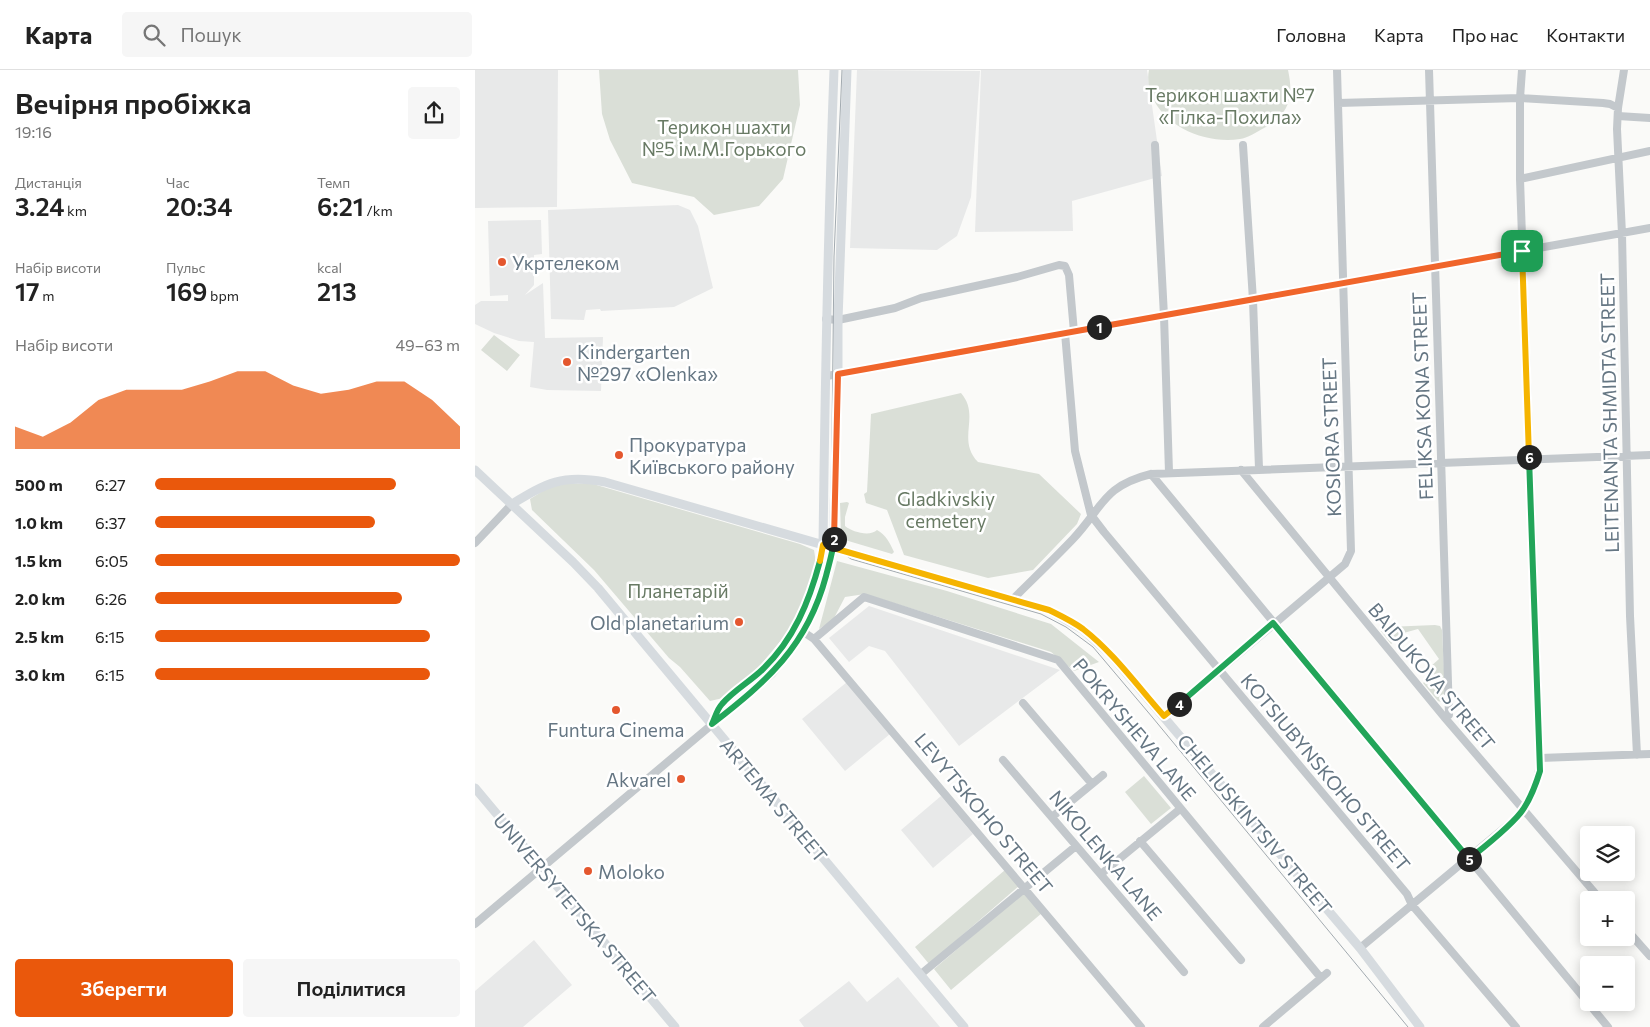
<!DOCTYPE html>
<html lang="uk">
<head>
<meta charset="utf-8">
<style>
  :root { --surface:#fff; --page:#f6f6f6; --text:#222; --muted:#767676; --line:#e0e0e0; --accent:#ea580c }
  body { margin:0; font-family:Commissioner,sans-serif; background:var(--page); color:var(--text); height:100vh; display:flex; flex-direction:column; font-size:19px; white-space:nowrap }
  * { box-sizing:border-box; margin:0 }
  p { font-size:16px; color:var(--muted) }
  .icon { flex:none; width:28px; height:28px; fill:none; stroke:currentColor; stroke-width:2; stroke-linecap:round; stroke-linejoin:round }
  .map { position:relative; flex:1; overflow:hidden }
  .side { display:flex; flex-direction:column; background:var(--surface); width:475px }
  .side>* { flex:none }
  .controls { position:absolute; left:1105px; top:756px; display:grid; gap:10px }
  .controls a { display:grid; place-items:center; width:55px; height:55px; border-radius:5px; background:var(--surface); box-shadow:0 2px 12px #0003; font-size:25px }
  .pin { position:absolute; display:grid; place-items:center; width:42px; height:42px; color:#fff; margin:-21px; border-radius:10px; box-shadow:0 2px 8px #0006 }
  .km { position:absolute; width:25px; height:25px; margin:-12px; border-radius:50%; background:#222; color:#fff; font-size:14px; line-height:25px; text-align:center }
  .round { display:grid; place-items:center; flex:none; width:52px; height:52px; border-radius:5px; background:var(--page) }
  .head { display:flex; align-items:center; justify-content:space-between; height:85px; padding:0 15px }
  h1 { font-size:28px; font-weight:600; line-height:38px }
  .figures { display:grid; grid-template-columns:repeat(3,1fr); gap:8px; height:85px; padding:5px 15px }
  .figures div { display:grid; align-content:center }
  .figures b { font-size:25px; font-weight:600 }
  .figures small { font-size:14px; font-weight:400 }
  .figures p { font-size:14px }
  .chart { height:140px; padding:10px 15px }
  .chart p { display:flex; justify-content:space-between }
  .chart svg { width:100%; height:90px; margin-top:5px; fill:var(--accent); opacity:.7 }
  .action { display:flex; gap:10px; margin-top:auto; padding:10px 15px }
  .action a { flex:1; height:58px; border-radius:5px; background:var(--accent); color:#fff; font-size:20px; font-weight:600; line-height:58px; text-align:center }
  .action a+a { background:var(--page); color:var(--text) }
  ul { padding:0 15px; list-style:none; font-size:16px }
  li { display:grid; grid-template-columns:80px 60px 1fr; align-items:center; height:38px }
  li i { height:12px; border-radius:6px; background:var(--accent) }
  header { display:flex; align-items:center; gap:30px; box-sizing:border-box; height:70px; padding:0 25px; background:var(--surface); border-bottom:1px solid var(--line) }
  header strong { font-size:24px }
  nav { display:flex; gap:28px; margin-inline-start:auto; font-size:18px }
  .search { width:350px; height:45px; background:var(--page); display:flex; align-items:center; gap:12px; box-sizing:border-box; padding:0 18px; border-radius:5px; color:var(--muted); font-size:19px }
  main { display:flex; flex:1; min-height:0 }
  .map>svg:first-child { display:block }
  .built { fill:#e8e9e9 }
  .green { fill:#dadfd7 }
  .lines { fill:none; stroke-linecap:round; stroke-linejoin:round }
  .minor { stroke:#c3c8cc; stroke-width:8 }
  .major { stroke:#d6dbdf; stroke-width:9 }
  .tram { stroke:#a2aab0; stroke-width:1 }
  .split-1-casing { stroke:#fff; stroke-width:10 }
  .split-2-casing { stroke:#fff; stroke-width:10 }
  .split-3-casing { stroke:#fff; stroke-width:10 }
  .split-4-casing { stroke:#fff; stroke-width:10 }
  .split-5-casing { stroke:#fff; stroke-width:10 }
  .split-6-casing { stroke:#fff; stroke-width:10 }
  .split-7-casing { stroke:#fff; stroke-width:10 }
  .split-1 { stroke:#f0652b; stroke-width:6 }
  .split-2 { stroke:#f0652b; stroke-width:6 }
  .split-3 { stroke:#22a559; stroke-width:6 }
  .split-4 { stroke:#f5b400; stroke-width:6 }
  .split-5 { stroke:#22a559; stroke-width:6 }
  .split-6 { stroke:#22a559; stroke-width:6 }
  .split-7 { stroke:#f5b400; stroke-width:6 }
  .poi-dot { fill:#e4572e; stroke:#fff; stroke-width:2 }
  .labels { text-anchor:middle; dominant-baseline:central; stroke-width:5; stroke-linejoin:round; paint-order:stroke }
  .park-label { font-size:19px; fill:#687a64; stroke:#fff }
  .poi-label { font-size:19px; fill:#657683; stroke:#fff; text-anchor:start }
  .street-label { font-size:19px; fill:#657683; stroke:#fff }
</style>
</head>
<body>
<header>
<strong>Карта</strong>
<div class="search"><svg class="icon" aria-label="search" viewBox="0 0 24 24"><circle cx="10" cy="10" r="6"/><path d="M15 15l6 6"/></svg>Пошук</div>
<nav><a>Головна</a><a>Карта</a><a>Про нас</a><a>Контакти</a></nav>
</header>
<main>
<section class="side">
<div class="head"><div><h1>Вечірня пробіжка</h1><p>19:16</p></div><a class="round"><svg class="icon" aria-label="share" viewBox="0 0 24 24"><path d="M12 15V3M7 8l5-5 5 5M5 13v7h14v-7"/></svg></a></div>
<div class="figures">
<div><p>Дистанція</p><b>3.24<small> km</small></b></div>
<div><p>Час</p><b>20:34</b></div>
<div><p>Темп</p><b>6:21<small> /km</small></b></div>
</div>
<div class="figures">
<div><p>Набір висоти</p><b>17<small> m</small></b></div>
<div><p>Пульс</p><b>169<small> bpm</small></b></div>
<div><p>kcal</p><b>213</b></div>
</div>
<div class="chart"><p><span>Набір висоти</span>49–63 m</p>
<svg viewBox="0 0 160 44" preserveAspectRatio="none"><path d="M0 44V33L10 38L20 31L30 20L40 15L50 15L60 15L70 11L80 6L90 6L100 13L110 17L120 15L130 11L140 11L150 20L160 33V44z"/></svg>
</div>
<ul>
<li><b>500 m</b>6:27<i style="width:79%"></i></li>
<li><b>1.0 km</b>6:37<i style="width:72%"></i></li>
<li><b>1.5 km</b>6:05<i style="width:100%"></i></li>
<li><b>2.0 km</b>6:26<i style="width:81%"></i></li>
<li><b>2.5 km</b>6:15<i style="width:90%"></i></li>
<li><b>3.0 km</b>6:15<i style="width:90%"></i></li>
</ul>
<div class="action"><a>Зберегти</a><a>Поділитися</a></div>
</section>
<div class="map">
<svg width="1175" height="957" viewBox="0 0 1175 957">
  <rect width="100%" height="100%" fill="#fafaf8"/>
  <path class="built" d="M0,0H83L82,137L0,138Z
    M382,0L505,1L496,127L482,166L462,180L375,178Z
    M506,0H672L687,106L597,131L598,161L500,162Z
    M203,135L215,140L223,156L238,218L199,237L126,241L125,239L111,240L109,250L76,249L73,140Z
    M66,150L67,184L59,185V215L50,225L68,213L70,268L128,267L126,321L72,320L55,317L59,272L44,271L19,263L0,254V235L6,231H33V225L15,226L13,151Z
    M394,536L585,600L484,676L410,581L394,576L374,592L354,568Z
    M372,612L415,664L370,701L327,649Z
    M466,726L498,764L458,798L426,760Z
    M59,870L97,915L48,957H0V921Z
    M423,907L465,957H329L324,950L374,911L392,932Z"/>
  <path class="green" d="M124,0H323L325,35L308,109L284,136L239,145L219,127L157,113L135,70L127,44Z
    M674,0H813C819,27 814,45 789,58C782,62 772,68 765,69C732,74 690,58 677,26C674,18 672,9 674,0Z
    M19,265L45,285L32,301L6,280Z
    M486,323C506,346 481,369 503,392L564,404L606,444L602,454L558,500L513,508L429,485L412,440L391,433L389,424L392,422L396,344Z
    M84,413L118,414L325,474L339,480L341,493L335,513L321,548L313,562L278,604L248,628L235,631L205,597L194,588L119,500L57,440L55,429L76,416Z
    M372,432L374,433L370,447V456C377,462 395,467 402,460C411,465 415,473 419,482L417,484L370,470L366,465L365,433Z
    M362,491L472,521L576,554L624,592L599,601L576,582L390,524L370,527L358,550L344,559Z
    M960,555L965,556L967,560L970,620V629L966,632L963,631L948,613L959,604L955,597L964,589L943,559L925,564L928,568L922,573L920,571L916,574L906,561L908,558L912,557Z
    M669,706L696,738L676,754L650,722Z
    M530,800L544,816L454,894L440,877Z
    M549,822L567,843L476,920L459,899Z"/>
  <g class="lines">
    <path class="minor" d="M954,0L974,645L970,648
      M1047,0L1045,28V109L1065,688
      M1149,0L1143,38L1142,59L1147,164L1155,546L1162,685
      M863,33L1045,28L1128,33L1135,34L1143,38
      M1143,46L1175,48
      M680,75L689,246L694,402
      M768,75L778,230L784,399
      M1045,109L1175,81
      M351,249L363,250L420,238L446,228L542,207L584,195L590,196L594,205L599,262
      M590,263L600,381L616,445L629,462L932,824L937,835L1041,957
      M352,306L1175,158
      M766,400L970,648L1126,830
      M676,404L1133,957
      M0,473L37,434
      M538,529C558,509 579,489 598,469C628,437 628,416 676,404L1175,385
      M321,557L339,569L666,957
      M339,569L389,527L583,590L846,908
      M548,633L617,714
      M689,647L870,494L876,481L862,0
      M238,652C240,647 242,640 246,635C255,623 278,609 290,598C323,564 340,521 348,475
      M528,690L709,902
      M577,747L628,705
      M665,771L766,890
      M626,804L705,739
      M0,854L297,604C333,562 345,532 358,478
      M1151,859L1175,886
      M885,878L1040,749C1054,732 1065,711 1065,688L1175,684
      M446,904L601,776
      M788,957L852,903"/>
    <path class="major" d="M0,400L98,492L123,518L489,957
      M37,434C72,413 87,404 130,412L574,540L607,559L636,585L885,878L945,957
      M348,475C350,317 353,158 359,0
      M358,478L363,304V250L372,0
      M0,718L200,957"/>
    <path class="tram" d="M367,0L359,187L356,455C357,470 363,481 376,489L566,544L591,557L618,577L678,648L933,957"/>
  </g>
  <g class="lines">
    <g class="split-1-casing">
      <path id="split-1" d="M624,257L1047,181"/>
    </g>
    <g class="split-2-casing">
      <path id="split-2" d="M359,469L363,304L624,257"/>
    </g>
    <g class="split-3-casing">
      <path id="split-3" d="M345,491C334,532 319,569 288,599C276,611 259,620 247,634C242,639 240,648 237,654C292,611 332,577 351,506C354,494 358,482 359,469"/>
    </g>
    <g class="split-4-casing">
      <path id="split-4" d="M345,491L348,475L574,540C586,546 597,551 608,559C639,583 663,617 689,646L704,634"/>
    </g>
    <g class="split-5-casing">
      <path id="split-5" d="M704,634L798,553L994,789"/>
    </g>
    <g class="split-6-casing">
      <path id="split-6" d="M994,789C1009,777 1039,754 1049,738C1056,727 1061,714 1065,701L1054,387"/>
    </g>
    <g class="split-7-casing">
      <path id="split-7" d="M1047,181L1054,387"/>
    </g>
    <use href="#split-1" class="split-1"/>
    <use href="#split-2" class="split-2"/>
    <use href="#split-3" class="split-3"/>
    <use href="#split-4" class="split-4"/>
    <use href="#split-5" class="split-5"/>
    <use href="#split-6" class="split-6"/>
    <use href="#split-7" class="split-7"/>
  </g>
  <g class="poi-dot">
    <circle cx="27" cy="192" r="5"/>
    <circle cx="92" cy="292" r="5"/>
    <circle cx="144" cy="385" r="5"/>
    <circle cx="264" cy="552" r="5"/>
    <circle cx="141" cy="640" r="5"/>
    <circle cx="206" cy="709" r="5"/>
    <circle cx="113" cy="801" r="5"/>
  </g>
  <g class="labels">
    <g class="park-label">
      <text x="755" y="24">Терикон шахти №7<tspan x="755" dy="22">«Гілка-Похила»</tspan></text>
      <text x="249" y="56">Терикон шахти<tspan x="249" dy="22">№5 ім.М.Горького</tspan></text>
      <text x="471" y="428">Gladkivskiy<tspan x="471" dy="22">cemetery</tspan></text>
      <text x="203" y="520">Планетарій</text>
    </g>
    <g class="poi-label">
      <text x="37" y="192">Укртелеком</text>
      <text x="102" y="281">Kindergarten<tspan x="102" dy="22">№297 «Olenka»</tspan></text>
      <text x="154" y="374">Прокуратура<tspan x="154" dy="22">Київського району</tspan></text>
      <text x="254" y="552" text-anchor="end">Old planetarium</text>
      <text x="141" y="659" text-anchor="middle">Funtura Cinema</text>
      <text x="196" y="709" text-anchor="end">Akvarel</text>
      <text x="123" y="801">Moloko</text>
    </g>
    <g class="street-label">
      <text transform="translate(947 326) rotate(-92)">FELIKSA KONA STREET</text>
      <text transform="translate(1134 343) rotate(-91)">LEITENANTA SHMIDTA STREET</text>
      <text transform="translate(856 367) rotate(-92)">KOSIORA STREET</text>
      <text transform="translate(957 606) rotate(50)">BAIDUKOVA STREET</text>
      <text transform="translate(660 659) rotate(50)">POKRYSHEVA LANE</text>
      <text transform="translate(851 702) rotate(50)">KOTSIUBYNSKOHO STREET</text>
      <text transform="translate(299 730) rotate(50)">ARTEMA STREET</text>
      <text transform="translate(509 743) rotate(50)">LEVYTSKOHO STREET</text>
      <text transform="translate(780 754) rotate(50)">CHELIUSKINTSIV STREET</text>
      <text transform="translate(631 785) rotate(50)">NIKOLENKA LANE</text>
      <text transform="translate(100 838) rotate(50)">UNIVERSYTETSKA STREET</text>
    </g>
  </g>
</svg>
<div class="controls">
<a><svg class="icon" aria-label="layers" viewBox="0 0 24 24"><path d="M12 4l9 5-9 5-9-5zM3 14l9 5 9-5"/></svg></a>
<a>+</a>
<a>−</a>
</div>
<div class="pin" style="left:1047px;top:181px;background:#1e9e55"><svg class="icon" aria-label="arrive" viewBox="0 0 24 24"><path d="M6 21V4h12l-3 4 3 4H6"/></svg></div>
<b class="km" style="left:624px;top:257px">1</b>
<b class="km" style="left:359px;top:469px">2</b>
<b class="km" style="left:704px;top:634px">4</b>
<b class="km" style="left:994px;top:789px">5</b>
<b class="km" style="left:1054px;top:387px">6</b>
</div>
</main>
</body>
</html>
